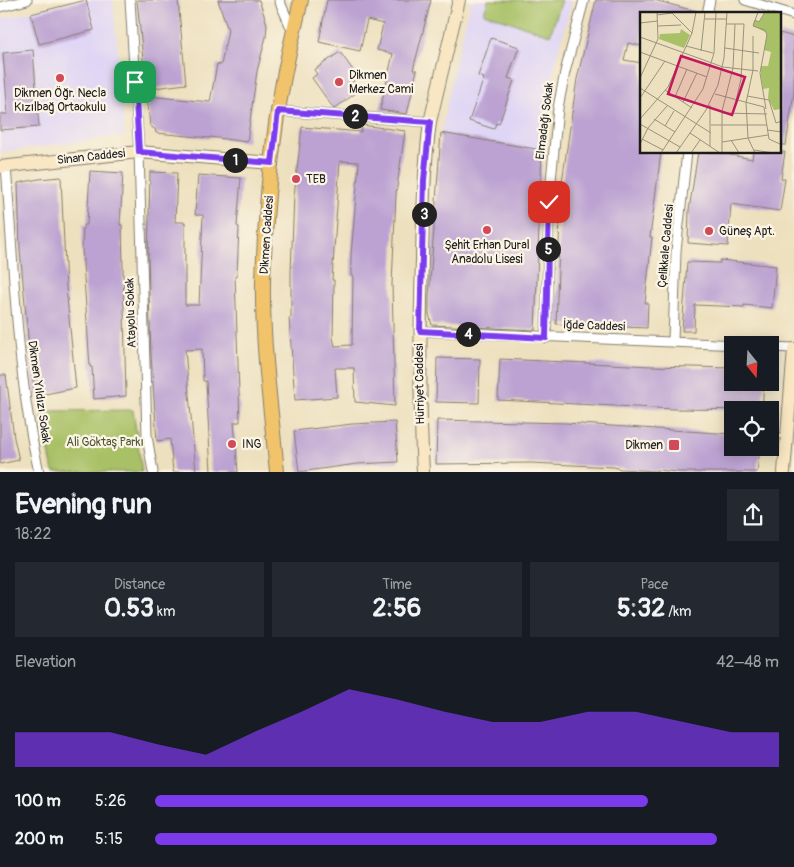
<!DOCTYPE html>
<html lang="en">
<head>
<meta charset="utf-8">
<style>
  :root { --surface:#171b24; --page:#242831; --text:#f1f3f6; --muted:#9ea1a6; --accent:#7c3aed }
  body { margin:0; font-family:Pangolin,sans-serif; background:var(--page); color:var(--text); height:100vh; display:flex; flex-direction:column; font-size:19px; white-space:nowrap }
  * { box-sizing:border-box; margin:0 }
  p { font-size:16px; color:var(--muted) }
  .icon { flex:none; width:28px; height:28px; fill:none; stroke:currentColor; stroke-width:2; stroke-linecap:round; stroke-linejoin:round }
  .map { position:relative; height:472px; overflow:hidden }
  .sheet { display:flex; flex-direction:column; background:var(--surface); flex:1 }
  .sheet>* { flex:none }
  .needle { width:32px; rotate:162deg }
  .tools { position:absolute; left:724px; top:336px; display:grid; gap:10px }
  .tools a { display:grid; place-items:center; width:55px; height:55px; border-radius:0px; background:var(--surface); box-shadow:0 2px 12px #0003; font-size:25px }
  .pin { position:absolute; display:grid; place-items:center; width:42px; height:42px; color:#fff; margin:-21px; border-radius:10px; box-shadow:0 2px 8px #0006 }
  .km { position:absolute; width:25px; height:25px; margin:-12px; border-radius:50%; background:#222; color:#fff; font-size:14px; line-height:25px; text-align:center }
  .round { display:grid; place-items:center; flex:none; width:52px; height:52px; border-radius:0px; background:var(--page) }
  .headline { display:flex; align-items:center; justify-content:space-between; height:85px; padding:0 15px }
  h1 { font-size:28px; font-weight:800; line-height:38px }
  .metrics { display:grid; grid-template-columns:repeat(3,1fr); gap:8px; height:85px; padding:5px 15px }
  .metrics div { display:grid; align-content:center; border-radius:0px; background:var(--page); text-align:center }
  .metrics b { font-size:25px; font-weight:800 }
  .metrics small { font-size:14px; font-weight:400 }
  .metrics p { font-size:14px }
  .chart { height:140px; padding:10px 15px }
  .chart p { display:flex; justify-content:space-between }
  .chart svg { width:100%; height:90px; margin-top:5px; fill:var(--accent); opacity:.7 }
  ul { padding:0 15px; list-style:none; font-size:16px }
  li { display:grid; grid-template-columns:80px 60px 1fr; align-items:center; height:38px }
  li i { height:12px; border-radius:6px; background:var(--accent) }
  .map>svg:first-child { display:block }
  .built { fill:#dfd5f5 }
  .green { fill:#a9c166; stroke:#626e41 }
  .building { fill:#bba2d2; fill-rule:evenodd }
  .lines { fill:none; stroke-linecap:round; stroke-linejoin:round }
  .street-casing { stroke:#847e6d; stroke-width:11 }
  .secondary-casing { stroke:#847e6d; stroke-width:14 }
  .primary-casing { stroke:#847e6d; stroke-width:16 }
  .street { stroke:#fff; stroke-width:9 }
  .secondary { stroke:#f9e7c3; stroke-width:12 }
  .primary { stroke:#f1c36a; stroke-width:14 }
  .route-casing { stroke:#fff; stroke-width:10 }
  .route { stroke:#7c3aed; stroke-width:6 }
  .poi-dot { fill:#d1495b; stroke:#fcf5e5; stroke-width:2 }
  .labels { text-anchor:middle; dominant-baseline:central; stroke-width:4.5; stroke-linejoin:round; paint-order:stroke }
  .poi-label { font-size:12px; fill:#1c1c1c; stroke:#fcf5e5; text-anchor:start }
  .street-label { font-size:12px; fill:#1c1c1c; stroke:#fcf5e5 }
  .park-label { font-size:12px; fill:#4d5636; stroke:#fcf5e5 }
  .inset-road { fill:none; stroke:#99927d; stroke-width:1 }
  .view { fill:#c2185b; fill-opacity:0.15; stroke:#c2185b; stroke-width:2.5 }
  .inset-edge { fill:none; stroke:#1c1c1c; stroke-width:2.5 }
</style>
</head>
<body>
<div class="map">
<svg width="794" height="472" viewBox="0 0 794 472">
  <rect width="100%" height="100%" fill="#fcf5e5"/>
  <filter id="ink" filterUnits="userSpaceOnUse"><feTurbulence type="fractalNoise" baseFrequency=".02" numOctaves="2"/><feDisplacementMap in="SourceGraphic" scale="10" xChannelSelector="R" yChannelSelector="G"/><feConvolveMatrix kernelMatrix="1 2 1 2 8 2 1 2 1" color-interpolation-filters="sRGB"/></filter>
  <filter id="wash" filterUnits="userSpaceOnUse"><feTurbulence type="fractalNoise" baseFrequency=".0096" numOctaves="4" result="noise"/><feDisplacementMap in="SourceGraphic" scale="20" xChannelSelector="R" yChannelSelector="G"/><feGaussianBlur stdDeviation="1.12" result="paint"/><feColorMatrix in="noise" values="0 0 0 0 0 0 0 0 0 0 0 0 0 0 0 0 0 1.4 0 .05"/><feComposite in="paint" operator="in"/></filter>
  <g filter="url(#wash)">
    <rect width="100%" height="100%" fill="#ede0be"/>
    <path class="built" d="M80,0H113L125,136L0,152V19Z
      M471,0H572L548,92L542,150L441,133L455,64Z"/>
    <path class="green" d="M488,0H562L550,35L484,13Z
      M133,410L142,472H53L41,411Z"/>
    <g id="blocks">
      <path class="building" d="M86,0L94,30L39,44L31,14Z
        M137,0H178L186,84L146,89Z
        M218,0H259L267,24L266,37L257,71L247,142L210,137V138L156,133L155,129L150,126L147,96L210,102L217,64L221,65L228,30Z
        M327,0H431L413,70H417L407,114L380,110L393,54L377,50L383,24L367,20L360,51L319,42Z
        M596,0H654L695,11L694,14H642V46L628,43L624,60L642,63V152H661L650,237H652L645,303H648L647,328L556,324L560,217H558L561,189L577,79Z
        M780,33L794,37V92L786,145H780Z
        M491,38L519,47L508,78L514,80L499,124L496,123L494,129L469,121L484,78L478,76Z
        M33,50L39,127L0,130V114H8L3,53Z
        M340,52L355,73L352,88L360,90L334,109L312,78L317,74L314,70Z
        M362,125L405,131L396,194L392,284L395,406L355,402L354,368H335L337,397L295,400L289,318H291V272L294,196L302,127L361,132ZM340,161L359,162L351,255V276H353L352,345L335,346L333,338L334,280H332Z
        M441,133L542,150L535,330L432,325L429,314V296Z
        M698,152H715L752,159L753,152H785L781,179H785L780,211L731,204L728,246L688,243L689,210Z
        M90,171L123,173L120,225H122L126,396L94,399L92,367H90L82,248L83,225H87Z
        M150,172L177,173L175,222H185V305H199L203,215H195L198,175L241,178L237,226L239,227L237,276H235L240,422H234L238,472H211L206,381H203L202,349L185,350L196,472H173L170,439L157,441L151,355L148,258Z
        M61,177L66,288L76,388L35,396L28,336L20,250L18,183L39,179Z
        M720,260L776,266L772,308L744,305V307L695,305L694,331H682L687,262L720,263Z
        M437,358L480,359L479,403L436,402Z
        M500,359L652,366L732,368V382H764L762,410L674,409L498,400Z
        M0,375H6L14,438L19,460L0,464Z
        M437,420L566,423L732,434V448H760L757,472H677L656,470V471L620,469L614,467L531,463L436,464Z
        M395,422L398,462L357,464L299,472L294,431L352,424Z"/>
    </g>
  </g>
  <g filter="url(#ink)">
    <use href="#blocks" fill-opacity="0" stroke="#847e6d" stroke-width="1"/>
    <g class="lines">
      <g class="street-casing">
        <path id="street" d="M130,0L139,152L147,436L153,472
          M279,0L293,32
          M745,0L794,15
          M0,7L27,0
          M707,14L710,0
          M278,111L430,122
          M6,166C14,268 16,372 39,472
          M420,331L738,345
          M546,338L549,202L558,108L565,72L584,0
          M673,341L676,251L687,152
          M770,347L794,348"/>
      </g>
      <g class="secondary-casing">
        <path id="secondary" d="M0,167L139,152L271,163
          M423,472C419,401 420,330 422,259C423,213 424,167 430,122L459,0
          M784,472L794,349"/>
      </g>
      <g class="primary-casing">
        <path id="primary" d="M277,472C271,409 262,345 263,282C265,218 271,145 283,82C288,54 295,27 301,0"/>
      </g>
      <use href="#street" class="street"/>
      <use href="#secondary" class="secondary"/>
      <use href="#primary" class="primary"/>
    </g>
  </g>
  <g class="lines" filter="url(#ink)">
    <g class="route-casing">
      <path id="route" d="M135,82L139,152L272,163L278,111L430,122L424,180L420,331L546,338L549,202"/>
    </g>
    <use href="#route" class="route"/>
  </g>
  <g class="poi-dot">
    <circle cx="60" cy="78" r="5"/>
    <circle cx="339" cy="82" r="5"/>
    <circle cx="296" cy="179" r="5"/>
    <circle cx="487" cy="230" r="5"/>
    <circle cx="709" cy="231" r="5"/>
    <circle cx="232" cy="444" r="5"/>
    <rect x="668" y="439" width="12" height="12" rx="2.5"/>
  </g>
  <g class="labels">
    <g class="poi-label">
      <text x="349" y="75">Dikmen<tspan x="349" dy="14">Merkez Cami</tspan></text>
      <text x="60" y="93" text-anchor="middle">Dikmen Öğr. Necla<tspan x="60" dy="14">Kızılbağ Ortaokulu</tspan></text>
      <text x="306" y="179">TEB</text>
      <text x="719" y="231">Güneş Apt.</text>
      <text x="487" y="245" text-anchor="middle">Şehit Erhan Dural<tspan x="487" dy="14">Anadolu Lisesi</tspan></text>
      <text x="242" y="444">ING</text>
      <text x="663" y="445" text-anchor="end">Dikmen</text>
    </g>
    <g class="street-label">
      <text transform="translate(545 121) rotate(-83)">Elmadağı Sokak</text>
      <text transform="translate(91 157) rotate(-6)">Sinan Caddesi</text>
      <text transform="translate(267 235) rotate(-86)">Dikmen Caddesi</text>
      <text transform="translate(666 246) rotate(-85)">Çelikkale Caddesi</text>
      <text transform="translate(131 313) rotate(-92)">Atayolu Sokak</text>
      <text transform="translate(594 326) rotate(2)">İğde Caddesi</text>
      <text transform="translate(420 384) rotate(-91)">Hürriyet Caddesi</text>
      <text transform="translate(39 392) rotate(82)">Dikmen Yıldızı Sokak</text>
    </g>
    <g class="park-label">
      <text x="105" y="442">Ali Göktaş Parkı</text>
    </g>
  </g>
  <g transform="translate(640 12)">
    <rect width="141" height="141" fill="#ede0be"/>
    <path d="M125,0H141V97L134,98L128,86L129,76L123,77L121,64V54H128L131,40L124,38L127,21L113,14L114,8L119,10ZM41,17L50,23L44,36L19,27L20,22L40,21Z" fill="#a9c166"/>
    <path class="inset-road" d="M31,0L52,21M118,0L113,14L125,18L127,23L120,61L126,97M17,3L32,1M65,7H86M115,8L119,10L125,0M0,11L18,9M86,12H104L101,67L96,89M18,14L41,13M113,24V58L106,91L108,126L115,141M0,25L83,55M46,34L73,41M85,36L119,41M61,39L65,0M0,40L67,65M83,55L118,59M0,66L18,27L17,0M0,76L71,121M25,78L52,96M75,82L124,95L129,127L142,133M107,84L129,88L136,111L142,109M35,85L47,57M0,86L25,49M43,90L57,61M70,93V134M82,101L127,102M0,107L28,75L52,21L56,0M14,107L35,120M0,112L40,135M71,113H127M25,114L34,99M127,118L142,120M50,121L80,141M2,127L23,138M91,128L99,141M82,130L128,123M0,132L8,116L27,94M114,138L133,141M21,141L63,77L74,41L76,0M36,141L66,98L78,73L84,46L87,0M51,141L60,128M82,141V99L93,56L95,12"/>
    <path class="view" d="M41,44L105,65L92,103L28,82Z"/>
    <rect width="141" height="141" class="inset-edge"/>
  </g>
</svg>
<div class="tools">
<a><svg class="needle" viewBox="-14 -14 28 28"><path d="M0-13l5 13h-10z" fill="#e53935"/><path d="M0 13l5-13h-10z" fill="#9ea1a6"/></svg></a>
<a><svg class="icon" aria-label="locate" viewBox="0 0 24 24"><circle cx="12" cy="12" r="6"/><path d="M12 2v4M12 18v4M2 12h4M18 12h4"/></svg></a>
</div>
<div class="pin" style="left:135px;top:82px;background:#1e9e55"><svg class="icon" aria-label="arrive" viewBox="0 0 24 24"><path d="M6 21V4h12l-3 4 3 4H6"/></svg></div>
<div class="pin" style="left:549px;top:202px;background:#d93025"><svg class="icon" aria-label="check" viewBox="0 0 24 24"><path d="M5 12l5 5 9-10"/></svg></div>
<b class="km" style="left:235px;top:160px">1</b>
<b class="km" style="left:355px;top:116px">2</b>
<b class="km" style="left:424px;top:214px">3</b>
<b class="km" style="left:468px;top:334px">4</b>
<b class="km" style="left:548px;top:249px">5</b>
</div>
<section class="sheet">
<div class="headline"><div><h1>Evening run</h1><p>18:22</p></div><a class="round"><svg class="icon" aria-label="share" viewBox="0 0 24 24"><path d="M12 15V3M7 8l5-5 5 5M5 13v7h14v-7"/></svg></a></div>
<div class="metrics">
<div><p>Distance</p><b>0.53<small> km</small></b></div>
<div><p>Time</p><b>2:56</b></div>
<div><p>Pace</p><b>5:32<small> /km</small></b></div>
</div>
<div class="chart"><p><span>Elevation</span>42–48 m</p>
<svg viewBox="0 0 160 44" preserveAspectRatio="none"><path d="M0 44V27L10 27L20 27L30 33L40 38L50 27L60 17L70 6L80 11L90 17L100 22L110 22L120 17L130 17L140 22L150 27L160 27V44z"/></svg>
</div>
<ul>
<li><b>100 m</b>5:26<i style="width:79%"></i></li>
<li><b>200 m</b>5:15<i style="width:90%"></i></li>
</ul>
</section>
</body>
</html>
